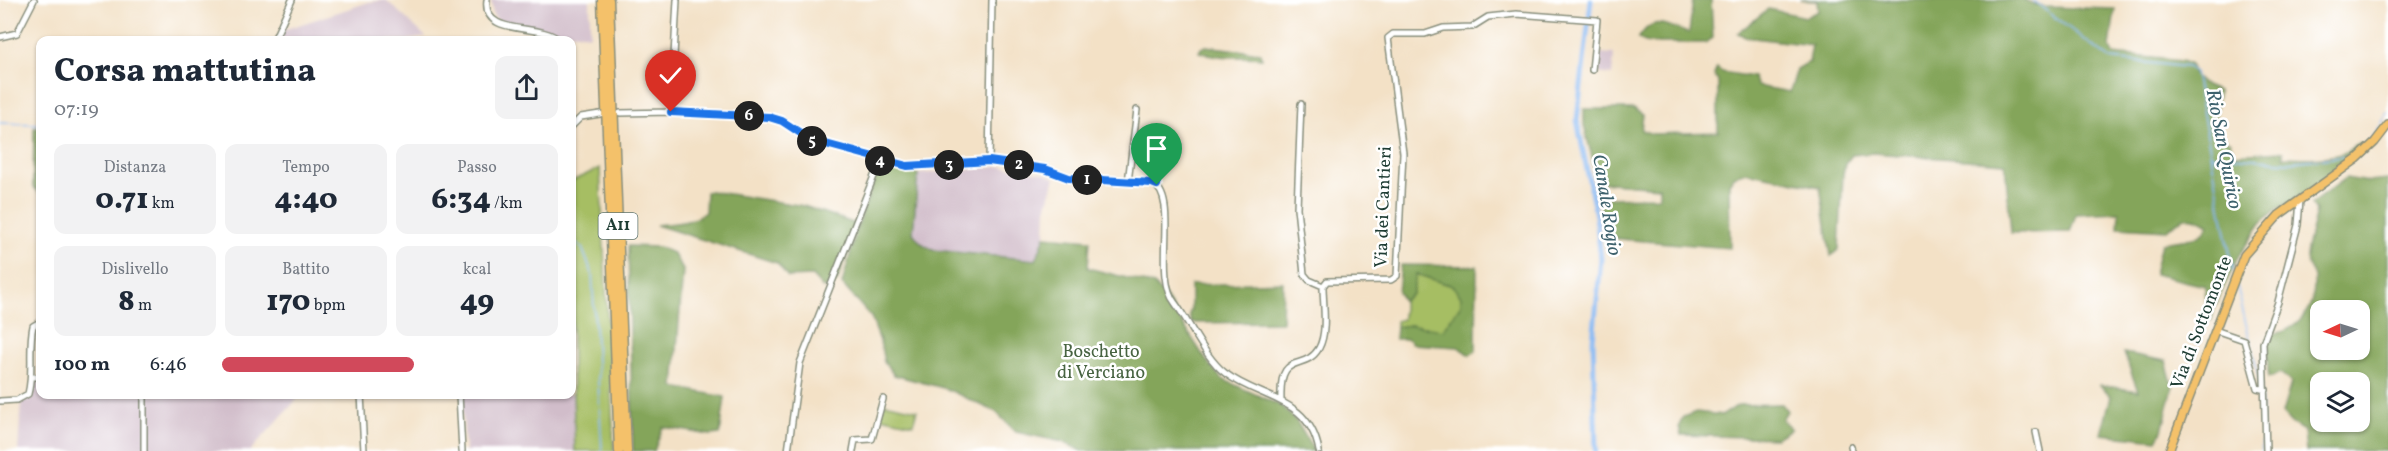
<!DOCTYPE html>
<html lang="it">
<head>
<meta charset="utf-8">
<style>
  :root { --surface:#fff; --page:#f2f2f3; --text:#1f2937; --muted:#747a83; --accent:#d1495b }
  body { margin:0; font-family:Vollkorn,serif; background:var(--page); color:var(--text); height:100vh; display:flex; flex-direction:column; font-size:22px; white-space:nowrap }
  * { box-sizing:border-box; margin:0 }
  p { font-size:20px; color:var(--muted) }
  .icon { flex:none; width:33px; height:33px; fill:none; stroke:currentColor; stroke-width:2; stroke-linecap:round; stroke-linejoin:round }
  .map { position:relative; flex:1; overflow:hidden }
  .sheet { position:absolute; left:36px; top:36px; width:540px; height:363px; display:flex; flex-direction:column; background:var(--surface); border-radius:12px; box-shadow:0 2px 4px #0004 }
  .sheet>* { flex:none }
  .needle { width:39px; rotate:266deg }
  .tools { position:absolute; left:2310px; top:300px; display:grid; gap:12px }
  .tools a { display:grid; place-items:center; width:60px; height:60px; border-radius:12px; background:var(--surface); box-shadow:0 2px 4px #0004; font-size:30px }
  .pin { position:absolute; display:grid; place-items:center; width:51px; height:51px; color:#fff; margin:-62px -26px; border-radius:50% 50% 50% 0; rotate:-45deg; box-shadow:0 0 6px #0007 }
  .pin .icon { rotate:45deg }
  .km { position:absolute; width:30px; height:30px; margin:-15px; border-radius:50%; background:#222; color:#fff; font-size:16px; line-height:30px; text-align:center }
  .round { display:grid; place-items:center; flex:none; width:63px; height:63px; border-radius:12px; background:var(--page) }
  .headline { display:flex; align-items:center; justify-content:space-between; height:102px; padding:0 18px }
  h1 { font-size:33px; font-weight:800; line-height:45px }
  .metrics { display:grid; grid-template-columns:repeat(3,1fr); gap:9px; height:102px; padding:6px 18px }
  .metrics div { display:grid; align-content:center; border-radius:12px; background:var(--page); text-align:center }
  .metrics b { font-size:30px; font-weight:800 }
  .metrics small { font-size:16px; font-weight:400 }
  .metrics p { font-size:16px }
  ul { padding:0 18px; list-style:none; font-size:20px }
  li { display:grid; grid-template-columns:96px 72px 1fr; align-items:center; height:45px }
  li i { height:15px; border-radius:8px; background:var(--accent) }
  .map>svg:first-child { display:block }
  .industrial { fill:#d1bdca }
  .green { fill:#a6be64; stroke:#627e4c; stroke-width:1.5 }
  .forest { fill:#84a55a; stroke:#527147; stroke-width:1.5; fill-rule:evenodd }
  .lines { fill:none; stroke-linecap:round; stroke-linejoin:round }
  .stream { stroke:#85b8f3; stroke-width:1.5 }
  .canal { stroke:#85b8f3; stroke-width:5 }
  .minor-casing { stroke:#898f7d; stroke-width:8 }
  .major-casing { stroke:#898f7d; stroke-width:10 }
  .highway-casing { stroke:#898f7d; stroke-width:11 }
  .minor { stroke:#fff; stroke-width:5 }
  .major { stroke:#f4c16a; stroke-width:7 }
  .highway { stroke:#f4c16a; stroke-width:8 }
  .route-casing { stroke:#fff; stroke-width:12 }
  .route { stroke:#1a73e8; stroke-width:8 }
  .labels { text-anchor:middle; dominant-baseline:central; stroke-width:5; stroke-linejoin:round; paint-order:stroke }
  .shield { fill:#fff; stroke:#627771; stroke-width:1.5 }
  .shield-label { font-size:16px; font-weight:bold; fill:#1f3d34 }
  .street-label { font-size:18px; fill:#1f3d34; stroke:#fff }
  .park-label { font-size:18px; fill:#486442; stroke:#fff }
  .water-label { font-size:20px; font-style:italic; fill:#3e626d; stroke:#fff }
</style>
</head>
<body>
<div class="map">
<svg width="2388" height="451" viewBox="0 0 2388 451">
  <rect width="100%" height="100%" fill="#fff"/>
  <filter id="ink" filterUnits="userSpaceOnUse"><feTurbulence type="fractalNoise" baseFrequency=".0167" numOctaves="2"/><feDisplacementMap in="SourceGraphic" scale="12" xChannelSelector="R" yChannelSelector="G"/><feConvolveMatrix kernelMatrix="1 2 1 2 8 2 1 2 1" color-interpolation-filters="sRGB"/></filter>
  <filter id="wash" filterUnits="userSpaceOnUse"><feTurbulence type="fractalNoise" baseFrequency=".008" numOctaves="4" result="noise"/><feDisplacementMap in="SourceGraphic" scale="24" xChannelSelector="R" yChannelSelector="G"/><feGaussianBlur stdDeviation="1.35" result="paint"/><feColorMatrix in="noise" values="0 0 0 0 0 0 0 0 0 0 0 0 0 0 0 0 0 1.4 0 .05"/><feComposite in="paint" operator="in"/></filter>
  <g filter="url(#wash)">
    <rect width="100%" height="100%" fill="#f3e1c6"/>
    <path class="industrial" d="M386,0L426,37L407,40H277L280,31L369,2Z
      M491,0H590V35L501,23L493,15Z
      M1599,53L1614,54L1612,75L1597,73Z
      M1001,166L1043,173L1055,178L1046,209L1045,236L1036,260L933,250L921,243L913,233L918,174Z
      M572,361L575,451H465L462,395L572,394Z
      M36,379H40V394L301,395L250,451H18L21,401L29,396Z"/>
    <path class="green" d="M600,168L614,451H575L572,361V181Z
      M1416,274L1453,286L1461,297V305L1443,330L1411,325L1396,327V321L1403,319V301L1412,294Z
      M884,403L917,410L913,424L881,417Z"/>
    <path class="forest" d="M1693,0H1711L1713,38L1705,43H1648L1638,39C1654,13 1665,26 1689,33Z
      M1799,0H2023L2043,7L2115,9L2110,47L2113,54L2182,61L2190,65L2196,77L2206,86L2218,91L2215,132L2231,142L2233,154L2283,151V157C2302,158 2322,159 2341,154C2349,152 2352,144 2362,144V148L2303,195L2277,209L2261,223L2239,255L2214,309L2212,320H2207L2205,286L2154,274L2161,243C2177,240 2202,241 2209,225C2190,213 2182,216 2167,230L2118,227L2119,212L2076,214L2070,232L2011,233L2005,163L1873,153L1852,155L1845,164L1843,174L1839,249L1831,256L1820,187L1746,172L1734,176L1729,183L1730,248L1607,238L1599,198L1659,197V187L1598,182L1584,125V109H1634L1643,115L1641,130L1652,134L1718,132V82L1714,75L1717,68L1722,72L1753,77L1757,86L1790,92L1797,69L1809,62L1812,45L1745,37L1738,33L1768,9L1806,17L1818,11L1817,1Z
      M1206,46L1260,53L1262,58C1236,56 1224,59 1199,52L1201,48Z
      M34,128H40V194L33,186Z
      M880,165L918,174L913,233L921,243L933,250L1036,260L1045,236L1090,240L1088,268L1154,285L1165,296L1206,360L1222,379L1281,406L1297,422L1314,451H1082L1063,442L1016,432L996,412L947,389L894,375L884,362L880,341L871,317L842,284L858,225Z
      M2346,178L2368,182L2388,180V451H2306L2304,431L2291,423L2282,413L2291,383L2281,373L2268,378L2267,340L2270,334C2299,332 2316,307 2314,278C2313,271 2305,265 2306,257C2307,242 2313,226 2316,211L2311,204ZM2320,310H2360V350H2320ZM2320,382H2360V422H2320Z
      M710,191L804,206L856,224L837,282L823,288L812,276L788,277L777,263L656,225C674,223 691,224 705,212L706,192Z
      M628,246L659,247L673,253L683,270L674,387L725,397L720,434L710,435L663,427L654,451H633Z
      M1401,265L1477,266L1476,350L1470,355L1458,347L1412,344L1408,339H1395L1396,327L1411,325L1443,330L1461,305V297L1453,286L1416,274L1412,294L1403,301L1398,292Z
      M1283,282L1282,322L1191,323L1189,314L1191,310V285Z
      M2124,353L2166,361L2173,387L2162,431L2157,440L2101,434L2111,396L2100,385L2138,391Z
      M1782,404L1787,411L1782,419L1791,429L1776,438L1681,435L1679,426L1683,417L1696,412L1723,415L1738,405Z"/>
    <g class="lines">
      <path class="stream" d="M2032,0L2110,59L2188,67L2195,72L2233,270
        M0,123L40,124
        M2210,155L2289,162L2355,156L2377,132L2387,113
        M572,240L582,248L592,273L602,451
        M2237,286L2261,387
        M2261,392L2262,451"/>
      <path class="canal" d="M1591,0L1577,120L1596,216L1601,259L1593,340L1596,451"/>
    </g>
  </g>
  <g filter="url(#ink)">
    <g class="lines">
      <g class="minor-casing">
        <path id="minor" d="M487,0C482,38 540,22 559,40
          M0,37L17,33L34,0
          M274,40L292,0
          M1301,104L1297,208L1304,274L1309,280L1323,286
          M671,112L677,0
          M620,113L671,112L769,117L782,121L811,140L907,166L989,161L1045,169L1069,178L1152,183C1181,198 1152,274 1175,303C1190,323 1206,359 1225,373C1260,400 1309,396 1319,451
          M572,126L581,117L600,114
          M989,161L992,0
          M1128,182L1137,110
          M2215,330L2244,340L2257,388L2266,390
          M31,377H40
          M144,394V451
          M361,394L364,451
          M459,394L462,451
          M1281,400C1279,348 1304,374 1319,348C1328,331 1323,305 1323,286L1327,281L1391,280L1397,276L1403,153L1388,38L1393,34H1425L1443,28L1472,27L1488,17L1516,14L1597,20L1592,70
          M0,401L17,400L28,394C34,372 28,349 33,326L40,322
          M2036,432L2040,451
          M1851,447L1852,451
          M788,451L800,363L880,161
          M853,451L855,440L872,439L883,399
          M2266,451L2263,343L2278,302L2298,225L2300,200"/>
      </g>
      <g class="major-casing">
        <path id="major" d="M2169,451L2244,255L2279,215L2357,159L2375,142L2388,125"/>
      </g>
      <g class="highway-casing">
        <path id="highway" d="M602,0L619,451
          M609,0L627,451"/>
      </g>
      <use href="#minor" class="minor"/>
      <use href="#major" class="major"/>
      <use href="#highway" class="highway"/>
    </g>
  </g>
  <g class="lines" filter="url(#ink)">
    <g class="route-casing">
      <path id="route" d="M671,112L769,117L782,121L811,140L907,166L989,161L1045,169L1069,178L1152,183L1157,185"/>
    </g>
    <use href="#route" class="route"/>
  </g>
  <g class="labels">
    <rect class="shield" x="598.5" y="213" width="39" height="26" rx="4.5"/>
    <g class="shield-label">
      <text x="618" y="226">A11</text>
    </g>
    <g class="street-label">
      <text transform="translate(1384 207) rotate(-88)">Via dei Cantieri</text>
      <text transform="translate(2202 323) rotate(-69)">Via di Sottomonte</text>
    </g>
    <g class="park-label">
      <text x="1101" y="352">Boschetto<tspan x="1101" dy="21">di Verciano</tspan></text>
    </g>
    <g class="water-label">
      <text transform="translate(2223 149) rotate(79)">Rio San Quirico</text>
      <text transform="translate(1606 205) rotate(81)">Canale Rogio</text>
    </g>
  </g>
</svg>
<div class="tools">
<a><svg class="needle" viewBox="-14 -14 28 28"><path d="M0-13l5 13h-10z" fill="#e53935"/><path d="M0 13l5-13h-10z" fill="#747a83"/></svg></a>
<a><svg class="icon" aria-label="layers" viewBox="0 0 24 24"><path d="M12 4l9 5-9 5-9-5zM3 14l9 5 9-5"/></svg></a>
</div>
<div class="pin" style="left:1157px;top:185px;background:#1e9e55"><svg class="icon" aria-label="arrive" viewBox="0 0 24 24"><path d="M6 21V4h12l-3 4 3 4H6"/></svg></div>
<div class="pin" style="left:671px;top:112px;background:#d93025"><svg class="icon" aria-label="check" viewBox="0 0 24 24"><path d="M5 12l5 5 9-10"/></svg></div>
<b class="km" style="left:1087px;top:180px">1</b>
<b class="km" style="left:1019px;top:165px">2</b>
<b class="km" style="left:949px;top:165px">3</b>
<b class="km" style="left:880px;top:161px">4</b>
<b class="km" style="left:812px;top:141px">5</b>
<b class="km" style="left:749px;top:116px">6</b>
<section class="sheet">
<div class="headline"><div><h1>Corsa mattutina</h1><p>07:19</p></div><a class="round"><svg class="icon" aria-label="share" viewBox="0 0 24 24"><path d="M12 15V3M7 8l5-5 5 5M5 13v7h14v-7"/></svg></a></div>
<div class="metrics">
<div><p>Distanza</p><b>0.71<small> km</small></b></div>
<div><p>Tempo</p><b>4:40</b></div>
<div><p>Passo</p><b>6:34<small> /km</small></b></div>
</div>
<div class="metrics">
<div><p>Dislivello</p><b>8<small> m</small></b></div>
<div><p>Battito</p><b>170<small> bpm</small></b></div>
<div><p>kcal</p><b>49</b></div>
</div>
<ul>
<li><b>100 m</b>6:46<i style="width:57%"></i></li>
</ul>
</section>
</div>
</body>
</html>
